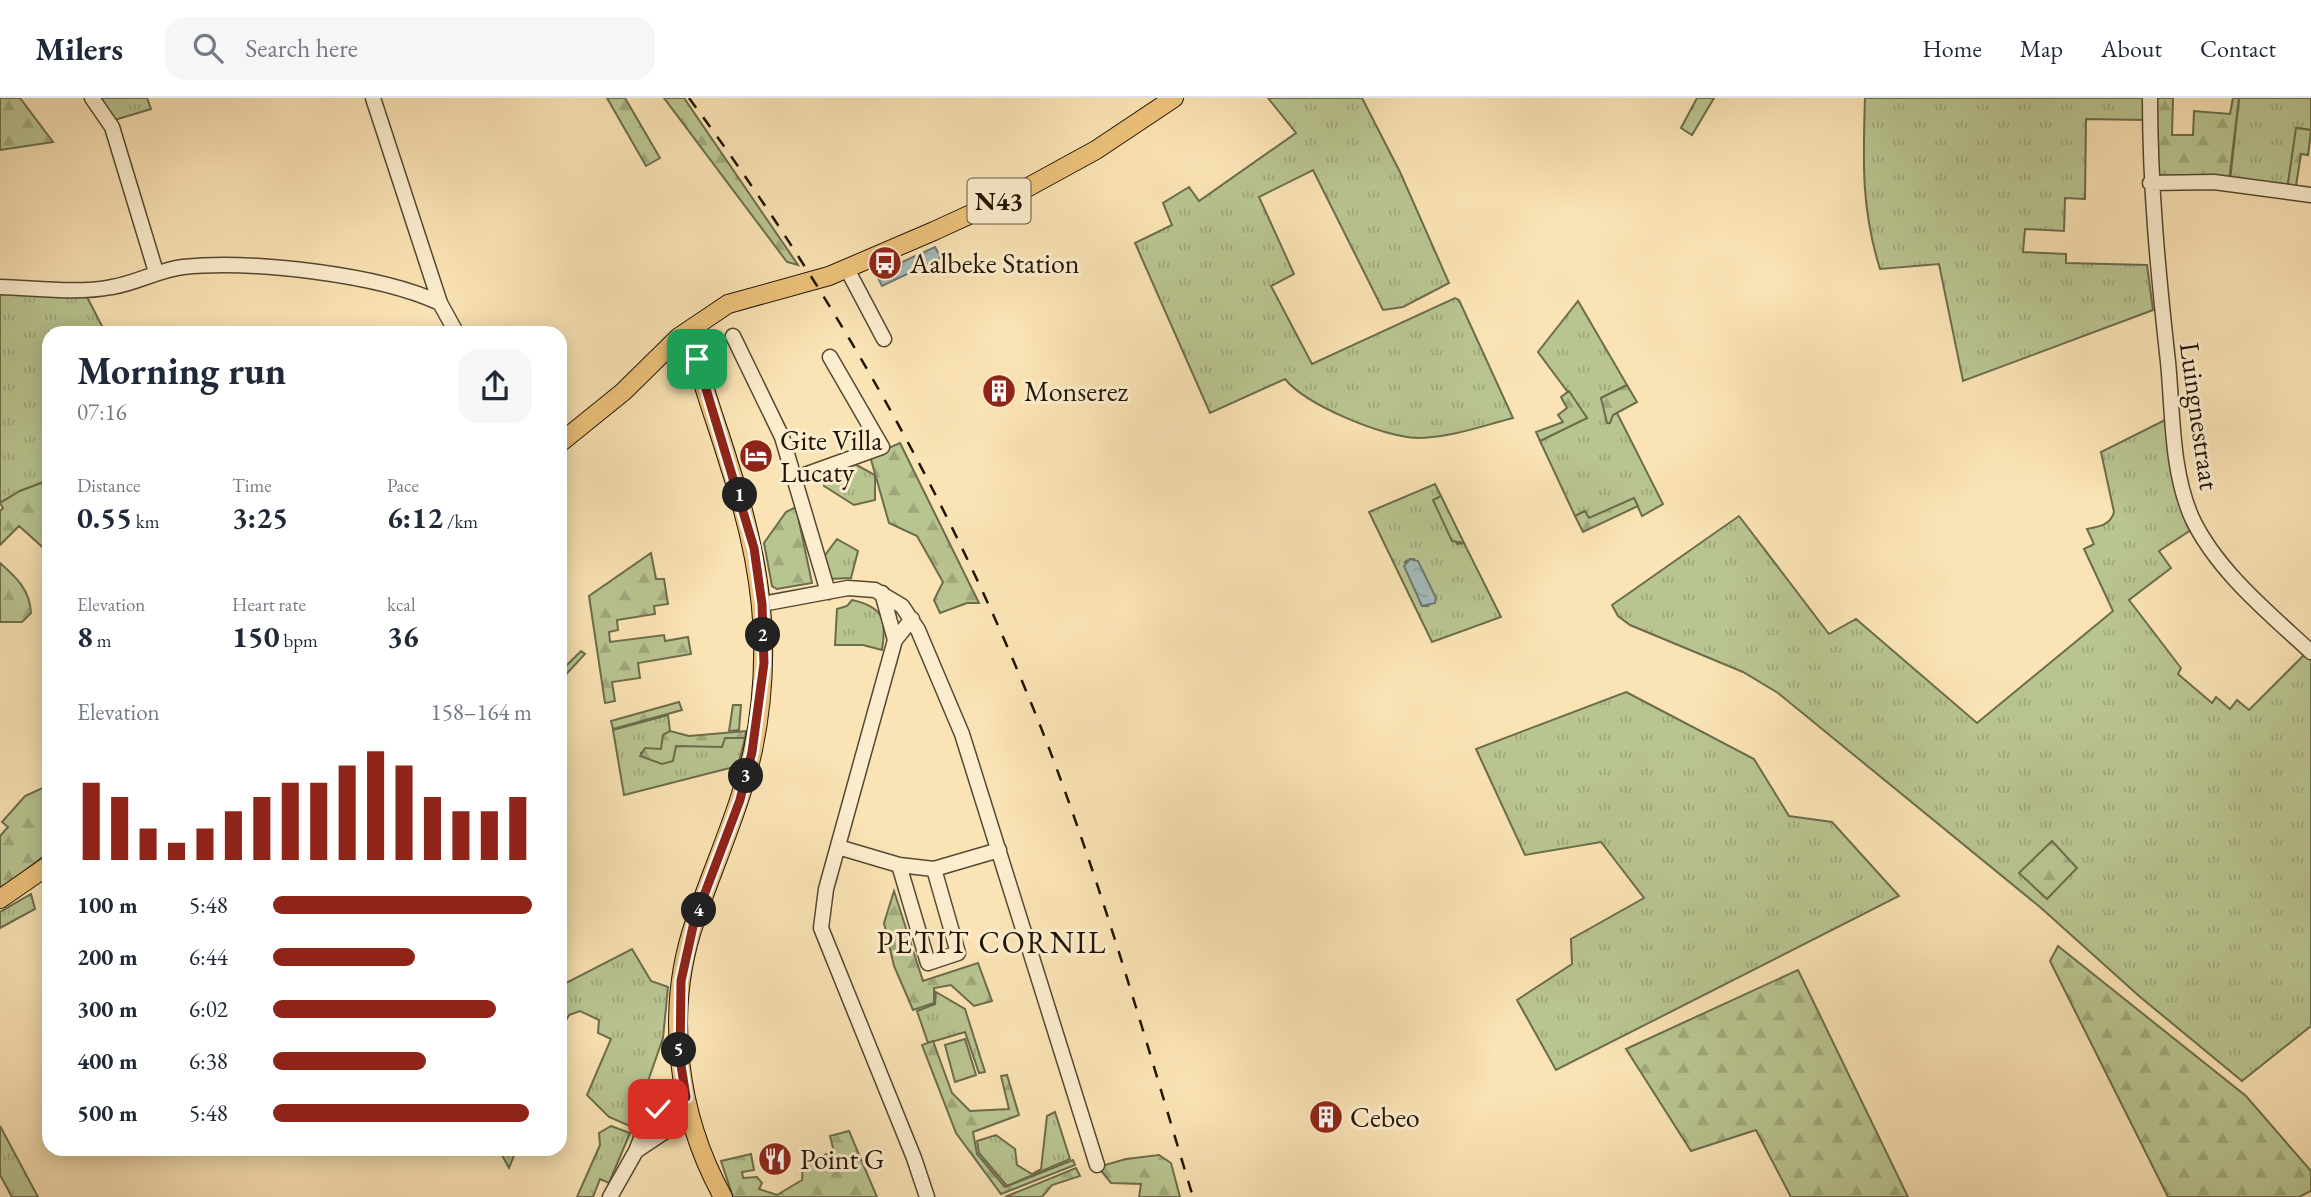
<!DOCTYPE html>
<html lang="en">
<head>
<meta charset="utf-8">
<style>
  :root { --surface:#fff; --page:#f6f6f7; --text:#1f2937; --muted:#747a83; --line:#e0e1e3; --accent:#8f2418 }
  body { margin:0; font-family:"EB Garamond",serif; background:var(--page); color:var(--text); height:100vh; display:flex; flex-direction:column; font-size:26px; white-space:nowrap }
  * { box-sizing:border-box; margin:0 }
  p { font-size:23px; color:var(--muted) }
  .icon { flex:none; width:38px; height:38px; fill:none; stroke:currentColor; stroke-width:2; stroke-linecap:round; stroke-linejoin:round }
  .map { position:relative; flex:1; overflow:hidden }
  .drawer { position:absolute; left:42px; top:228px; width:525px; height:830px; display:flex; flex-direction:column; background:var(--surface); border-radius:21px; box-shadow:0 4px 18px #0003 }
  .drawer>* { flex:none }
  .pin { position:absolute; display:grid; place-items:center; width:60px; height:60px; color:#fff; margin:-30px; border-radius:14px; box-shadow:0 4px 10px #0006 }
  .km { position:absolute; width:35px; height:35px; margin:-18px; border-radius:50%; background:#222; color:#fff; font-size:19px; line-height:35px; text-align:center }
  .round { display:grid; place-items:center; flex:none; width:74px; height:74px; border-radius:21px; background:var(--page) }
  .headline { display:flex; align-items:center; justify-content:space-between; height:119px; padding:0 35px }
  h1 { font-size:38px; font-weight:700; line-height:52px }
  .stats { display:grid; grid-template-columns:repeat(3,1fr); gap:10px; height:119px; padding:7px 35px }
  .stats div { display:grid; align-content:center }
  .stats b { font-size:30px; font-weight:700 }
  .stats small { font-size:19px; font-weight:400 }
  .stats p { font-size:19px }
  .chart { height:196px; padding:14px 35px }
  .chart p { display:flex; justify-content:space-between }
  .chart svg { width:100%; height:126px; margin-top:7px; stroke:var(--accent); stroke-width:6 }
  ul { padding:0 35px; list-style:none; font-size:23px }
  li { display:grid; grid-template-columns:112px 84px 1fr; align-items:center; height:52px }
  li i { height:18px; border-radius:9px; background:var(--accent) }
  header { display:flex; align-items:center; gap:42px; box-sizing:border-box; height:98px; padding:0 35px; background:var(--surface); border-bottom:2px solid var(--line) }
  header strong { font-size:33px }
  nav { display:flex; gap:38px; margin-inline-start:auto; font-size:24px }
  .search { width:490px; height:63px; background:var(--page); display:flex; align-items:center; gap:18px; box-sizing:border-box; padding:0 24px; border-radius:21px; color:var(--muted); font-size:26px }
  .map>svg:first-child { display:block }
  .grass { fill:url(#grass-tufts); stroke:#6c6c4c; stroke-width:2; fill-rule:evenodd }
  .forest { fill:url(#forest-firs); stroke:#6c6c4c; stroke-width:2 }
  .garden { fill:#b9c591; stroke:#6c6c4c; stroke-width:2 }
  .water { fill:url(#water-ripples); stroke:#6e7871; stroke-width:2 }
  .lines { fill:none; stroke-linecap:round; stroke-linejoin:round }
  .minor-casing { stroke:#564832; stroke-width:17 }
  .major-casing { stroke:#1f1406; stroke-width:20 }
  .minor { stroke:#fcedce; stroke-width:14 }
  .major { stroke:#edc27a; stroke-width:18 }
  .rail { stroke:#1f1406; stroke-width:2.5; stroke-dasharray:12 12; stroke-linecap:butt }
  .route-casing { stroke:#fff; stroke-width:14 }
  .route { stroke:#8f2418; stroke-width:9 }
  .labels { text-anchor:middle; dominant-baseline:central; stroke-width:6; stroke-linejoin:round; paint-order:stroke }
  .shield { fill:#fcedce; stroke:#615542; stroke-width:2 }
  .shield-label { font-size:26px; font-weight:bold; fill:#1f1406 }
  .poi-label { font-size:28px; fill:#1f1406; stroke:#fcedce; text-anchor:start }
  .street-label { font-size:28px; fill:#1f1406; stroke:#fcedce }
  .neighbourhood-label { font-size:30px; letter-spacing:2px; fill:#1f1406; stroke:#fcedce }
</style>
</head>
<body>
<header>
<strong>Milers</strong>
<div class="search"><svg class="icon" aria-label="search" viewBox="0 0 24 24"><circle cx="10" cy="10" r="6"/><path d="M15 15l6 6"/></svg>Search here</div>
<nav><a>Home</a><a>Map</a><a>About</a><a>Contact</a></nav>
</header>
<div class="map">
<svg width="2311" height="1099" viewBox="0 0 2311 1099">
  <defs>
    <pattern id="grass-tufts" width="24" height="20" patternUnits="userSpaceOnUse" patternTransform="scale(1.75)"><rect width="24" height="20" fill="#b9c591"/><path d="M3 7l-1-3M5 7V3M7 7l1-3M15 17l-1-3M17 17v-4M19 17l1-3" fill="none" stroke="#9fa87c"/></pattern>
    <pattern id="forest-firs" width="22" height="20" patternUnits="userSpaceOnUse" patternTransform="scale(1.75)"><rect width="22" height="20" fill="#b9c591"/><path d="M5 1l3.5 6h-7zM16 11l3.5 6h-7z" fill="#9fa87c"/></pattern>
    <pattern id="water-ripples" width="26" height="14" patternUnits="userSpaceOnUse" patternTransform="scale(1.75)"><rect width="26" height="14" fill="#a3bbb8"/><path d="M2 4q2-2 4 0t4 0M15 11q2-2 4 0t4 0" fill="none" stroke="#8ca09d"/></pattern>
  </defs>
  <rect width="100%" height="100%" fill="#fae3b4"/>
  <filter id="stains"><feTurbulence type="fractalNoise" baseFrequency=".00286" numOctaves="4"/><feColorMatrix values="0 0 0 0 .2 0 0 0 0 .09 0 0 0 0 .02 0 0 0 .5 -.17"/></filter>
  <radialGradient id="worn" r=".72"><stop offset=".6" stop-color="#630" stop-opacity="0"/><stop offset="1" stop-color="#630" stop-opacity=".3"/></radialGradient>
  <path class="grass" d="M96,0H147L151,11L111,23Z
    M1268,0H1362L1400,74L1449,185L1403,209L1383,212L1313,72L1259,99L1294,176L1271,188L1312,266L1455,200L1459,202L1513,320C1482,328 1449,340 1417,340C1383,339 1306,307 1285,281L1210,315L1135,145L1172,127L1163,105L1189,89L1199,103L1296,35Z
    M1697,0H1714L1692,37L1681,30Z
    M1865,0H2145V22L2086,21L2085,101L2065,100L2064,133L2025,131L2023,154L2066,156V165L2147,167L2153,212L1963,283L1939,166L1880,171C1861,110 1863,62 1865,0Z
    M2239,0H2311V32L2297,30L2287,92L2230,83Z
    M0,195L87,199L105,234H49V382L20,393L0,405Z
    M1578,203L1627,287L1601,300L1612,317L1617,315L1663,406L1642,418L1634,400L1588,421L1585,413L1575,418L1540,343L1587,320L1538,254Z
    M2165,322L2190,424L2187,427L2191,432L2159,453L2171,470L2129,502L2181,570L2178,576L2212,605L2216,599L2230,611L2237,602L2249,612L2306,555L2311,561V928L2242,983L2139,898L2040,809L1778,595L1743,574L1630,527L1618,518L1612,507L1739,418L1829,536L1856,521L1977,625L2113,513L2084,451L2094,446L2087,431C2098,429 2111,427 2114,414L2101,354Z
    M853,365L875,377V402L854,407L824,388V379Z
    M1435,386L1441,398L1434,402L1457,446L1464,445L1501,519L1432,544L1369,414ZM1410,461H1414L1428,508H1422L1405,464Z
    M837,441L858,453L851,480L829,481L823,460Z
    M852,502C884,509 887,522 882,552L863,547H835L837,511L847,508Z
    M1626,594L1754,661L1789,718L1832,724L1899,798L1556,972L1517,902L1572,866L1571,841L1644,800L1601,744L1525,757L1476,651Z
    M733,607H741L739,632L729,633Z
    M668,617L670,633L663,637L662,651L640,655L725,640H745L738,668L624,697L613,632Z
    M31,796L35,811L0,830V814Z
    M632,851L651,883L668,889L663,940L632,1029L609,1019L587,997L611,941L598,935L599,922L580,913L569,917L560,933V888Z
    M936,894L965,911L985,974L979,975L965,934L928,945L917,913L935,906Z
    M1055,1014L1070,1061L1007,1088L979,1055L977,1043L996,1037L1015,1051L1017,1067L1032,1076L1041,1071L1047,1018Z
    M0,1028L38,1099H12L0,1077Z
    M611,1028L630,1035L609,1085L600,1081L593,1099H577L600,1047L599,1035Z
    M498,1050H517L509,1070Z"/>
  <path class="forest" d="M0,0H20L53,44L0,52Z
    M607,0H625L660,60L646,68Z
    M664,0H684L798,167L787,164Z
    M2154,0H2173L2172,37H2193L2194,13L2230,16L2233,0H2239L2229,83L2155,79Z
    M2296,30L2311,32L2308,57L2301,56L2295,94L2287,92Z
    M1627,287L1637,304L1613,317L1610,325H1607L1601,300Z
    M1569,293L1587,320L1540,343L1536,334L1563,324L1558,317L1567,310L1561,299Z
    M900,345L979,505H967L940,515L934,502L943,484L917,438L889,425L870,358Z
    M49,382V455L19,428L0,447V413L3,410L0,405L20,393Z
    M1441,398L1464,445L1452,443L1433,402Z
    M1634,400L1638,408L1583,434L1575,418L1585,413L1589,420Z
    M796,409L812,485L777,491L772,488L764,445L786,414Z
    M651,455L656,481H664L668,506L654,508L655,516L617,522L618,532L609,534L610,544L664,537L665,543L688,539L691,556L638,565L640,580L612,584L615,603L605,605L589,498Z
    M0,465C16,479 30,492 31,515L22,524H0Z
    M581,553L585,556L560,583V574Z
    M679,604L682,612L613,631L611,623Z
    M670,633L689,638L746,633L745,640H725L722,649L676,648L673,663L662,666L640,658L645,650L661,651L663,637Z
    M49,687V754L0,792V738L8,729L2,724L25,698Z
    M2052,743L2077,770L2047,801L2019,775Z
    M894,793L923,883L978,865L992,903L974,908L951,887L934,890V905L913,912L894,868L884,825Z
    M2058,848L2246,998L2311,1073V1093L2299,1099H2168L2050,863Z
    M1798,872L1908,1099H1791L1756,1032L1691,1053L1626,951Z
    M933,943L952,995L970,1013L1009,1011L1001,978L1007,977L1019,1017L973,1034L977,1056L1005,1089L1073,1062L1075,1067L1001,1096L956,1035L922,947Z
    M849,1033L877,1099H733L721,1063L751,1056L754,1072L742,1074L743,1080L757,1079L762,1085L759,1091L777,1097L802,1082L803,1063L834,1054L830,1038Z
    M1159,1057L1171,1065L1180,1099H1139L1141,1086L1111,1085L1098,1069L1126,1061Z
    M1076,1070L1080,1078L1052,1087L1042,1099H1005Z"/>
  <path class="garden" d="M965,941L976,977L955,984L945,947Z"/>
  <path class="water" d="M935,149L941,160L882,188L876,176Z
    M1410,461L1418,463L1436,500L1435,505L1422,508L1404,468Z"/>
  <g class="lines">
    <g class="minor-casing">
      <path id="minor" d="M92,0L112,29L156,174
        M373,0L440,205L456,234
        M2150,0C2150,90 2158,174 2168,264C2173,315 2171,373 2192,420C2217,473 2269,515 2311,554
        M2150,85L2214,84L2311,97
        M847,171L884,241
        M0,189C36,190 76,196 112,189C137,185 158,172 183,169C252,162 378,176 440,205
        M733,238L782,339L828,494
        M796,380L882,349L830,259
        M882,495L895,542
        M762,506L848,490L875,492L902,508L918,532L962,636L1097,1067
        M912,521L895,542L826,791L821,830L914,1060L927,1099
        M838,749L899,767L928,865L958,855L934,771L899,767
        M934,771L999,752
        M636,1053L666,1033L691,1024
        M610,1099L636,1053L650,1017L686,999"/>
    </g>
    <g class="major-casing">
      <path id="major" d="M679,239C686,247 694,255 699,264C702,271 701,278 703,285C711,312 721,339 729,366C761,462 774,551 753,652C740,711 714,766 695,823C664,913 677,1016 723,1099
        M560,345L623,294L679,239L728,206L829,178L934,133L1021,93L1096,52L1174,0
        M0,801L49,767"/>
    </g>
    <use href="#minor" class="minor"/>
    <use href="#major" class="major"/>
    <path class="rail" d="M689,0C835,197 958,416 1047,645C1104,794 1147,947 1193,1099"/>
  </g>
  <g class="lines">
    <g class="route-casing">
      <path id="route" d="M658,1011L686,999L680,961L681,883L694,824L740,702L752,654L764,565L762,506L754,450L697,261"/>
    </g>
    <use href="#route" class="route"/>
  </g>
  <defs>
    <g id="bus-disc" transform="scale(1.75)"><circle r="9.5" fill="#8f2418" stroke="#fcedce"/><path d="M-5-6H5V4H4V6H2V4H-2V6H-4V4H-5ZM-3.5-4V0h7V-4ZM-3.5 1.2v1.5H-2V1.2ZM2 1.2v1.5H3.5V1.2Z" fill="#fff"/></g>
    <g id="building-disc" transform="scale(1.75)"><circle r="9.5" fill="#8f2418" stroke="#fcedce"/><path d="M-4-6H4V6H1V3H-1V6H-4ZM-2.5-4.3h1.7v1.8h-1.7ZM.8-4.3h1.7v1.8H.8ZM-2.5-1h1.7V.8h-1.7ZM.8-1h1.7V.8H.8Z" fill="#fff"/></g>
    <g id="hotel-disc" transform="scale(1.75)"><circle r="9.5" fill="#8f2418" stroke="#fcedce"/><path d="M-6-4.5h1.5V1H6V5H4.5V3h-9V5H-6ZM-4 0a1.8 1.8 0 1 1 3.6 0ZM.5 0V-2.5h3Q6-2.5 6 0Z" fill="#fff"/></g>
    <g id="restaurant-disc" transform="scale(1.75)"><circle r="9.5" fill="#8f2418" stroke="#fcedce"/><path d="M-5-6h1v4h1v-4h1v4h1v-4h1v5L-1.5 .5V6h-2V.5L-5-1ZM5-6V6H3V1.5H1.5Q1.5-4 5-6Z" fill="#fff"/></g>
  </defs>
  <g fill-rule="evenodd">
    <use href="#bus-disc" x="885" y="165"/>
    <use href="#building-disc" x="999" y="293"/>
    <use href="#hotel-disc" x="756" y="358"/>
    <use href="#building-disc" x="1326" y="1019"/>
    <use href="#restaurant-disc" x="775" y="1061"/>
  </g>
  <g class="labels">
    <rect class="shield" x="967.5" y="80.5" width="63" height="45" rx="5"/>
    <g class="shield-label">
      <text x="999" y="103">N43</text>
    </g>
    <g class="poi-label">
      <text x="910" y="165">Aalbeke Station</text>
      <text x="1024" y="293">Monserez</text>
      <text x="780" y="342">Gite Villa<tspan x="780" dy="32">Lucaty</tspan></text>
      <text x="1350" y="1019">Cebeo</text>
      <text x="800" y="1061">Point G</text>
    </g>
    <g class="street-label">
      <text transform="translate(2200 318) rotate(82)">Luingnestraat</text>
    </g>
    <g class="neighbourhood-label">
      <text x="992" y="844">PETIT CORNIL</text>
    </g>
  </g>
  <rect width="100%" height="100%" filter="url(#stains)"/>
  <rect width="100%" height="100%" fill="url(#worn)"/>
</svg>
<div class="pin" style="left:697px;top:261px;background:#1e9e55"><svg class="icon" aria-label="arrive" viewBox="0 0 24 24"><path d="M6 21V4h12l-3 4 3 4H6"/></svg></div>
<div class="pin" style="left:658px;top:1011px;background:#d93025"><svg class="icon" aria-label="check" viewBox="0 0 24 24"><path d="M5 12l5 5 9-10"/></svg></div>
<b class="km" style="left:740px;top:397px">1</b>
<b class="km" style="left:763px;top:537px">2</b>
<b class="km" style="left:746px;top:678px">3</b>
<b class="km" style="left:699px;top:812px">4</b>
<b class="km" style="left:679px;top:952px">5</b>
<section class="drawer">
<div class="headline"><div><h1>Morning run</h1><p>07:16</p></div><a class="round"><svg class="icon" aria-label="share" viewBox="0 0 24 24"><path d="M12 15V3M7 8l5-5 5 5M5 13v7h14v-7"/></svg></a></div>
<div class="stats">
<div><p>Distance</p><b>0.55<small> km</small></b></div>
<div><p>Time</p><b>3:25</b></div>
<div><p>Pace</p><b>6:12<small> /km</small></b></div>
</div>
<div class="stats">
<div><p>Elevation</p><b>8<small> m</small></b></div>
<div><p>Heart rate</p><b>150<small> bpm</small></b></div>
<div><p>kcal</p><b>36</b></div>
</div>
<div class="chart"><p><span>Elevation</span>158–164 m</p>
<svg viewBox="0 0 160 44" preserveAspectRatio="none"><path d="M5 44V17M15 44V22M25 44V33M35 44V38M45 44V33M55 44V27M65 44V22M75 44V17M85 44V17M95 44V11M105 44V6M115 44V11M125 44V22M135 44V27M145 44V27M155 44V22"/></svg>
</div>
<ul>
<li><b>100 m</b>5:48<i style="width:100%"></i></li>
<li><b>200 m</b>6:44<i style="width:55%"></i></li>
<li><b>300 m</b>6:02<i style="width:86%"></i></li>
<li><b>400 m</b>6:38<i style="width:59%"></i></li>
<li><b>500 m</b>5:48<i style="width:99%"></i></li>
</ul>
</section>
</div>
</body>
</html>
